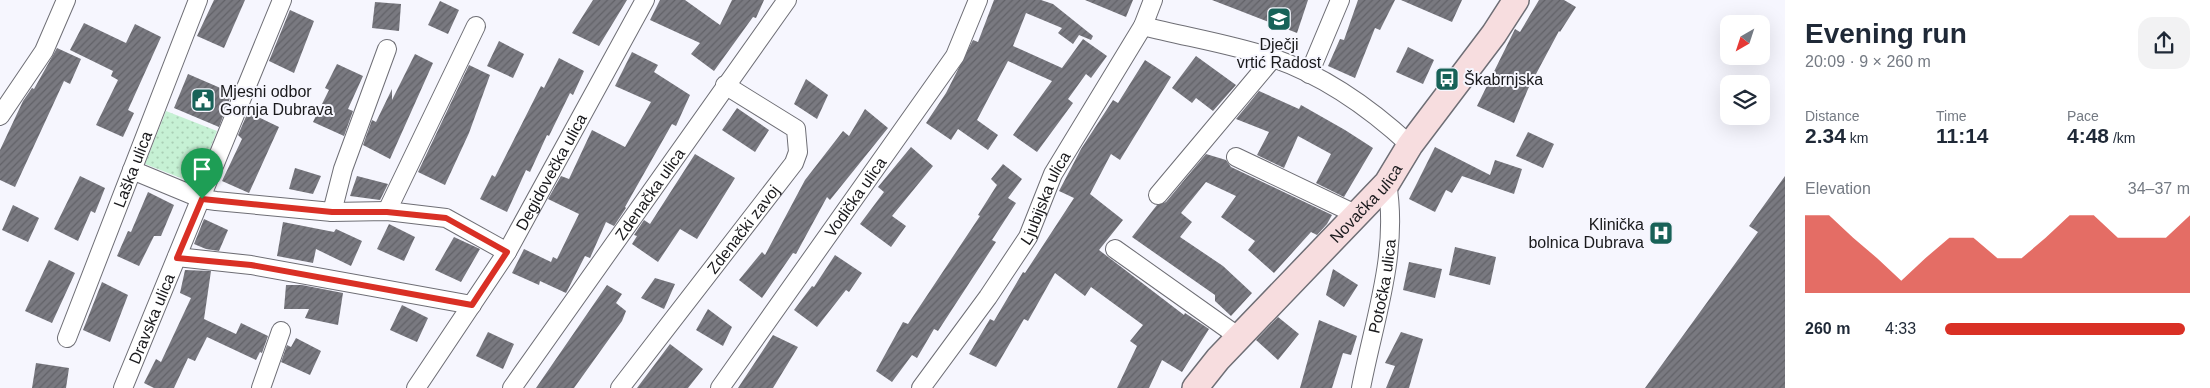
<!DOCTYPE html>
<html lang="en">
<head>
<meta charset="utf-8">
<style>
  :root { --surface:#fff; --page:#f2f2f3; --text:#1f2937; --muted:#747a83; --accent:#d93025 }
  body { margin:0; font-family:Helvetica,sans-serif; background:var(--page); color:var(--text); height:100vh; display:flex; flex-direction:column; font-size:19px; white-space:nowrap }
  * { box-sizing:border-box; margin:0 }
  p { font-size:16px; color:var(--muted) }
  .icon { flex:none; width:28px; height:28px; fill:none; stroke:currentColor; stroke-width:2; stroke-linecap:round; stroke-linejoin:round }
  .map { position:relative; flex:1; overflow:hidden }
  .drawer { display:flex; flex-direction:column; background:var(--surface); width:425px }
  .drawer>* { flex:none }
  .needle { width:32px; rotate:219deg }
  .tools { position:absolute; left:1720px; top:15px; display:grid; gap:10px }
  .tools a { display:grid; place-items:center; width:50px; height:50px; border-radius:10px; background:var(--surface); box-shadow:0 5px 20px #0002; font-size:25px }
  .pin { position:absolute; display:grid; place-items:center; width:42px; height:42px; color:#fff; margin:-51px -21px; border-radius:50% 50% 50% 0; rotate:-45deg; box-shadow:0 0 5px #0007 }
  .pin .icon { rotate:45deg }
  .round { display:grid; place-items:center; flex:none; width:52px; height:52px; border-radius:15px; background:var(--page) }
  .head { display:flex; align-items:center; justify-content:space-between; height:85px; padding:0 20px }
  h1 { font-size:28px; font-weight:600; line-height:38px }
  .stats { display:grid; grid-template-columns:repeat(3,1fr); gap:8px; height:85px; padding:5px 20px }
  .stats div { display:grid; align-content:center }
  .stats b { font-size:21px; font-weight:600 }
  .stats small { font-size:14px; font-weight:400 }
  .stats p { font-size:14px }
  .chart { height:140px; padding:10px 20px }
  .chart p { display:flex; justify-content:space-between }
  .chart svg { width:100%; height:90px; margin-top:5px; fill:var(--accent); opacity:.7 }
  ul { padding:0 20px; list-style:none; font-size:16px }
  li { display:grid; grid-template-columns:80px 60px 1fr; align-items:center; height:38px }
  li i { height:12px; border-radius:6px; background:var(--accent) }
  main { display:flex; flex:1; min-height:0 }
  .map>svg:first-child { display:block }
  .park { fill:url(#park-dots) }
  .building { fill:url(#building-hatch) }
  .lines { fill:none; stroke-linecap:round; stroke-linejoin:round }
  .street-casing { stroke:#6e6e75; stroke-width:20 }
  .secondary-casing { stroke:#6e6e75; stroke-width:28 }
  .street { stroke:#fff; stroke-width:18 }
  .secondary { stroke:#f7dddf; stroke-width:25 }
  .route-casing { stroke:#fff; stroke-width:10 }
  .route { stroke:#d93025; stroke-width:6 }
  .labels { text-anchor:middle; dominant-baseline:central; stroke-width:4; stroke-linejoin:round; paint-order:stroke }
  .poi-label { font-size:16px; fill:#19191c; stroke:#f6f6fe; text-anchor:start }
  .street-label { font-size:16px; fill:#19191c; stroke:#f6f6fe }
</style>
</head>
<body>
<main>
<div class="map">
<svg width="1785" height="388" viewBox="0 0 1785 388">
  <defs>
    <pattern id="park-dots" width="8" height="8" patternUnits="userSpaceOnUse" patternTransform="scale(1.25)"><rect width="8" height="8" fill="#c6f1d4"/><path d="M2 2h.1M6 6h.1" fill="none" stroke="#aaceb5" stroke-width="1.8" stroke-linecap="round"/></pattern>
    <pattern id="building-hatch" width="6" height="6" patternUnits="userSpaceOnUse" patternTransform="scale(1.25)"><rect width="6" height="6" fill="#797980"/><path d="M-1 1l2-2M0 6l6-6M5 7l2-2" fill="none" stroke="#626268"/></pattern>
  </defs>
  <rect width="100%" height="100%" fill="#f6f6fe"/>
  <path class="park" d="M166,111L217,131L196,184L145,164Z"/>
  <path class="building" d="M214,0H245L224,48L197,36Z
    M593,0H627L599,46L572,33Z
    M660,0H685L720,25L732,0H764L756,18L753,17L714,71L691,54L700,43L650,20Z
    M994,0H1041L1053,4L1093,36L1091,40L1079,35L1073,44L1058,33L1062,28L1026,13L1013,46L1062,68L1083,39L1107,56L1091,78L1086,74L1068,99L1073,103L1037,152L1013,135L1052,81L1008,61L977,120L998,135L988,150L958,129L951,140L926,123L946,93L973,40L978,42Z
    M1085,0H1133L1126,17Z
    M1212,0H1308L1297,33Z
    M1358,0H1395L1380,30L1375,28L1355,78L1328,66L1340,39L1344,40Z
    M1401,0H1462L1452,22Z
    M1539,0H1564L1576,7L1560,32L1559,31L1528,89L1514,123L1477,106L1515,29L1520,32Z
    M440,1L459,10L448,34L428,25Z
    M375,2L401,4L399,31L372,28Z
    M290,10L314,21L294,73L269,61Z
    M84,23L126,43L135,24L161,37L128,110L134,113L123,137L96,125L118,80L111,76L113,71L70,50Z
    M499,41L524,54L513,78L487,66Z
    M1408,47L1434,60L1423,84L1396,72Z
    M57,48L81,59L70,84L64,81L15,187L0,180V150L23,101L32,88L34,89Z
    M632,52L658,65L654,72L690,95L676,126L672,124L625,207L626,208L614,226L606,222L590,258L585,256L566,293L540,281L539,285L512,273L524,249L551,262L553,257L557,259L579,214L548,199L561,176L569,179L592,130L625,147L651,102L615,86Z
    M415,54L433,63L390,159L363,145L372,120L376,122L392,89V100Z
    M1196,56L1236,85L1213,111L1196,98L1192,103L1172,88Z
    M559,58L584,71L573,95L570,93L549,136L547,135L530,172L526,170L507,212L480,199L492,175L495,177L541,86L544,88Z
    M1145,60L1171,77L1120,160L1111,154L1090,194L1123,220L1099,250L1184,315L1185,313L1209,329L1182,372L1162,360L1149,388H1117L1137,346L1130,341L1143,325L1091,287L1085,296L1055,273L1028,321L1024,319L996,367L969,354L990,319L994,321L1023,272L1025,273L1074,198L1059,191L1081,149L1113,100L1118,103Z
    M337,64L363,76L348,109L353,111L344,136L313,122L329,90L325,88Z
    M469,65L490,75L469,133L445,185L418,172Z
    M188,74L232,93L219,127L174,108Z
    M806,79L828,95L817,119L794,104Z
    M1259,91L1299,109L1301,105L1345,130L1373,148L1344,197L1316,183L1331,154L1298,136L1284,168L1257,155L1269,132L1236,119Z
    M737,108L769,130L755,152L722,130Z
    M865,109L888,128L830,200L827,197L796,254L793,253L762,298L739,280L762,252L765,255L805,180L843,131L849,136Z
    M248,112L279,127L249,193L222,181L242,139L238,135Z
    M1528,132L1554,144L1543,168L1516,156Z
    M911,147L933,166L892,216L906,226L891,247L860,224L884,192L878,187Z
    M1435,147L1490,175L1495,160L1522,169L1514,194L1462,176L1452,193L1446,190L1435,212L1409,199Z
    M695,154L735,178L697,239L680,229L658,262L632,244L637,236L634,235L644,220L650,224Z
    M1206,154L1226,160L1231,167L1332,215L1327,224L1317,235L1311,232L1274,273L1248,250L1255,241L1221,217L1236,196L1206,182L1181,213L1192,222L1180,237L1223,266L1252,293L1231,316L1215,301V295L1132,237L1157,205L1166,202Z
    M1003,164L1022,179L1008,198L1016,203L992,240L996,242L938,331L934,329L917,358L912,355L892,382L876,371L903,322L908,324L980,216L978,215L997,185L991,179Z
    M295,168L321,176L313,194L289,189Z
    M80,176L105,188L95,213L91,211L78,241L54,229Z
    M357,176L388,184L380,200L350,196Z
    M1785,176V388H1645L1758,232L1749,226Z
    M148,192L174,205L161,236H154L139,266L117,256L128,231L131,232Z
    M13,205L39,218L28,242L2,230Z
    M204,219L228,230L219,251L206,249L194,244Z
    M283,222L334,232L336,229L362,241L351,266L316,249L313,263L277,256Z
    M389,224L415,237L404,261L377,249Z
    M454,237L480,249L461,282L435,270Z
    M1455,247L1496,257L1490,285L1449,275Z
    M835,255L862,273L849,292L846,290L817,327L794,310L812,286L814,287Z
    M49,260L75,273L52,323L25,311Z
    M1409,262L1442,269L1435,298L1403,290Z
    M1333,269L1358,285L1344,307L1326,295Z
    M185,270L211,271L204,319L236,334L241,323L268,336L262,353L260,352L256,360L207,337L195,361L188,358L174,388H154L144,383L156,359L161,362L191,298L180,293Z
    M655,278L675,284L664,309L641,298Z
    M102,282L128,295L110,342L83,330Z
    M286,285H302L343,293L338,325L305,318L309,309H284Z
    M607,285L622,294L616,303L626,311L622,321L574,388H536Z
    M402,305L428,318L417,342L390,330Z
    M708,309L732,327L723,346L696,330Z
    M1278,317L1299,334L1278,360L1256,340Z
    M1319,320L1357,336L1351,355L1343,353L1332,388H1300Z
    M488,332L514,344L503,369L476,356Z
    M1401,332L1423,339L1409,388H1386L1395,366L1385,363Z
    M773,335L798,347L773,388H738Z
    M296,338L321,351L310,375L281,362L287,345L291,347Z
    M670,344L703,369L688,388H637Z
    M36,363L69,368L66,388H32Z"/>
  <g class="lines">
    <g class="street-casing">
      <g id="street">
        <path d="M1143,26C1186,37 1231,44 1273,58C1325,76 1370,108 1410,145"/>
        <path d="M1309,74L1340,0"/>
        <path d="M0,116L44,51L66,0"/>
        <path d="M1236,157L1347,210L1353,217"/>
        <path d="M132,170L202,199L216,201L332,212L387,211L446,218L507,252"/>
        <path d="M1158,195L1273,58"/>
        <path d="M387,211L476,26"/>
        <path d="M332,212L343,169L387,49"/>
        <path d="M1115,249L1239,337"/>
        <path d="M177,257L251,265L472,305"/>
        <path id="s1" d="M67,338L198,0"/>
        <path id="s2" d="M123,388L282,0"/>
        <path d="M261,388L281,331"/>
        <path id="s3" d="M416,388L507,252L645,0"/>
        <path id="s4" d="M512,388L787,0"/>
        <path id="s5" d="M620,388L794,163L798,152L796,129L725,85"/>
        <path id="s6" d="M720,388L955,56L978,0"/>
        <path id="s7" d="M921,388L988,297L1028,237L1053,174L1143,26L1153,0"/>
        <path id="s8" d="M1361,388C1374,320 1399,253 1387,183"/>
      </g>
    </g>
    <g class="secondary-casing">
      <g id="secondary">
        <path id="s9" d="M1195,388L1218,359L1387,183L1410,145L1494,34L1516,0"/>
      </g>
    </g>
    <use href="#street" class="street"/>
    <use href="#secondary" class="secondary"/>
  </g>
  <g class="lines">
    <g class="route-casing">
      <path id="route" d="M202,199L332,212H387L446,218L507,252L472,305L251,265L177,258Z"/>
    </g>
    <use href="#route" class="route"/>
  </g>
  <defs>
    <g id="school-square" transform="scale(1.25)"><rect x="-9" y="-9" width="18" height="18" rx="4" fill="#186258" stroke="#f6f6fe"/><path d="M0-5L7-2L0 1L-7-2ZM-4 1L0 2.5L4 1V4Q0 6-4 4Z" fill="#fff"/></g>
    <g id="bus-square" transform="scale(1.25)"><rect x="-9" y="-9" width="18" height="18" rx="4" fill="#186258" stroke="#f6f6fe"/><path d="M-5-6H5V4H4V6H2V4H-2V6H-4V4H-5ZM-3.5-4V0h7V-4ZM-3.5 1.2v1.5H-2V1.2ZM2 1.2v1.5H3.5V1.2Z" fill="#fff"/></g>
    <g id="civic-square" transform="scale(1.25)"><rect x="-9" y="-9" width="18" height="18" rx="4" fill="#186258" stroke="#f6f6fe"/><path d="M-.6-6.5H3V-4.5H.6V-3L4-1V1h2V6H-6V1h2V-1L-.6-3ZM-1.2 2.5V6h2.4V2.5Z" fill="#fff"/></g>
    <g id="hospital-square" transform="scale(1.25)"><rect x="-9" y="-9" width="18" height="18" rx="4" fill="#186258" stroke="#f6f6fe"/><path d="M-5-5h3v3.5h4V-5h3V5h-3V1.5h-4V5h-3Z" fill="#fff"/></g>
  </defs>
  <g fill-rule="evenodd">
    <use href="#school-square" x="1279" y="19"/>
    <use href="#bus-square" x="1447" y="79"/>
    <use href="#civic-square" x="203" y="100"/>
    <use href="#hospital-square" x="1661" y="233"/>
  </g>
  <g class="labels">
    <g class="poi-label">
      <text x="1279" y="44" text-anchor="middle">Dječji<tspan x="1279" dy="18">vrtić Radost</tspan></text>
      <text x="1464" y="79">Škabrnjska</text>
      <text x="220" y="91">Mjesni odbor<tspan x="220" dy="18">Gornja Dubrava</tspan></text>
      <text x="1644" y="224" text-anchor="end">Klinička<tspan x="1644" dy="18">bolnica Dubrava</tspan></text>
    </g>
    <g class="street-label">
      <text stroke="none"><textPath href="#s1" startOffset="181">Laška ulica</textPath></text>
      <text stroke="none"><textPath href="#s3" startOffset="255">Degidovečka ulica</textPath></text>
      <text stroke="none"><textPath href="#s4" startOffset="238">Zdenačka ulica</textPath></text>
      <text stroke="none"><textPath href="#s6" startOffset="234">Vodička ulica</textPath></text>
      <text stroke="none"><textPath href="#s7" startOffset="228">Ljubijska ulica</textPath></text>
      <text stroke="none"><textPath href="#s9" startOffset="252">Novačka ulica</textPath></text>
      <text stroke="none"><textPath href="#s5" startOffset="201">Zdenački zavoj</textPath></text>
      <text stroke="none"><textPath href="#s8" startOffset="104">Potočka ulica</textPath></text>
      <text stroke="none"><textPath href="#s2" startOffset="75">Dravska ulica</textPath></text>
    </g>
  </g>
</svg>
<div class="tools">
<a><svg class="needle" viewBox="-14 -14 28 28"><path d="M0-13l5 13h-10z" fill="#e53935"/><path d="M0 13l5-13h-10z" fill="#747a83"/></svg></a>
<a><svg class="icon" aria-label="layers" viewBox="0 0 24 24"><path d="M12 4l9 5-9 5-9-5zM3 14l9 5 9-5"/></svg></a>
</div>
<div class="pin" style="left:202px;top:199px;background:#1e9e55"><svg class="icon" aria-label="arrive" viewBox="0 0 24 24"><path d="M6 21V4h12l-3 4 3 4H6"/></svg></div>
</div>
<section class="drawer">
<div class="head"><div><h1>Evening run</h1><p>20:09 · 9 × 260 m</p></div><a class="round"><svg class="icon" aria-label="share" viewBox="0 0 24 24"><path d="M12 15V3M7 8l5-5 5 5M5 13v7h14v-7"/></svg></a></div>
<div class="stats">
<div><p>Distance</p><b>2.34<small> km</small></b></div>
<div><p>Time</p><b>11:14</b></div>
<div><p>Pace</p><b>4:48<small> /km</small></b></div>
</div>
<div class="chart"><p><span>Elevation</span>34–37 m</p>
<svg viewBox="0 0 160 44" preserveAspectRatio="none"><path d="M0 44V6L10 6L20 17L30 27L40 38L50 27L60 17L70 17L80 27L90 27L100 17L110 6L120 6L130 17L140 17L150 17L160 6V44z"/></svg>
</div>
<ul>
<li><b>260 m</b>4:33<i style="width:98%"></i></li>
</ul>
</section>
</main>
</body>
</html>
